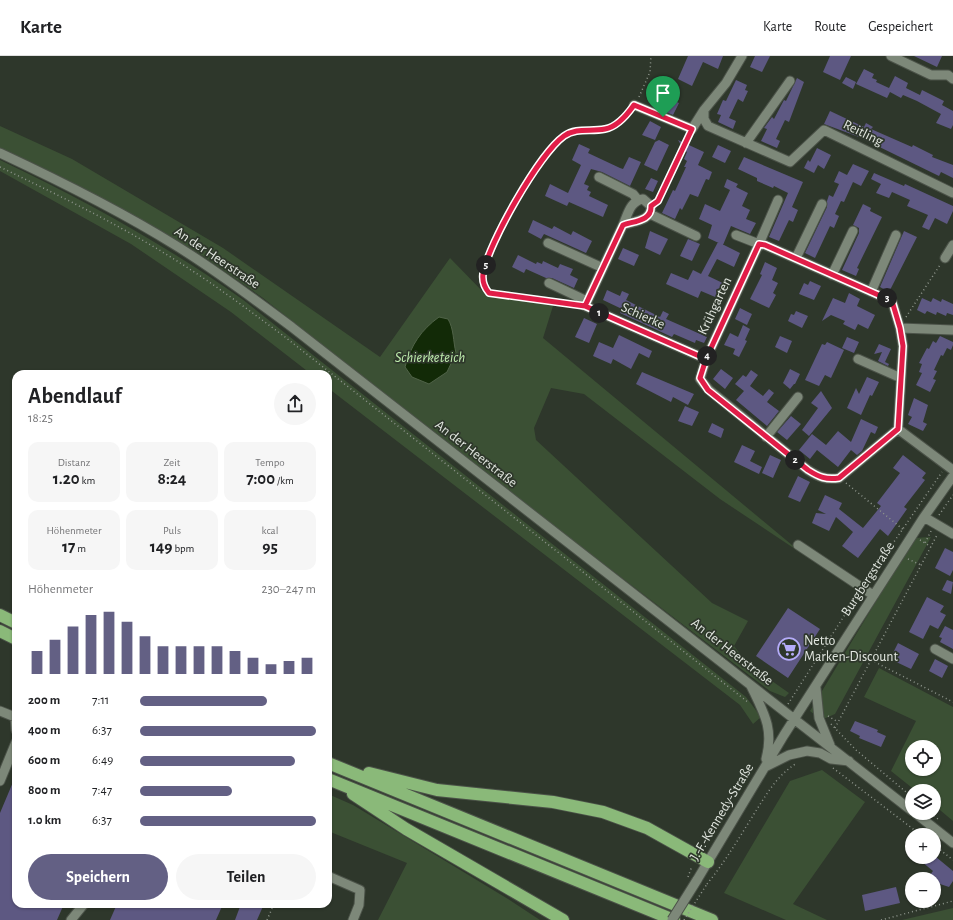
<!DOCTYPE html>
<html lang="de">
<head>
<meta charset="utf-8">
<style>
  :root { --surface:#fff; --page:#f6f6f6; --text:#202124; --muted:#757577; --line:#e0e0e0; --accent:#636084 }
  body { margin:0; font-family:"Alegreya Sans",sans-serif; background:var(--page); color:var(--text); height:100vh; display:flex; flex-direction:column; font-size:15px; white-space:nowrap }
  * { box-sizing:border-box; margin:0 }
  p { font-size:13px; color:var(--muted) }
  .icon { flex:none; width:22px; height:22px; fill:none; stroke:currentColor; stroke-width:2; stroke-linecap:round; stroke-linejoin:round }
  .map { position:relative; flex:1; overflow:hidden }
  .panel { position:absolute; left:12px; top:314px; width:320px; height:538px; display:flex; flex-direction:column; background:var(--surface); border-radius:12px; box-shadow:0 1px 3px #0004 }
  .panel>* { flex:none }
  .tools { position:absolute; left:905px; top:684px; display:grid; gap:8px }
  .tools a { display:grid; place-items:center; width:36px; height:36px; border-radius:50%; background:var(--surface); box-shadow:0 1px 3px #0004; font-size:20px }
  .pin { position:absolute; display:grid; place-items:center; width:34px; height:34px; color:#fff; margin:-41px -17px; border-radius:50% 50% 50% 0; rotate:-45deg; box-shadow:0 0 4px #0007 }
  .pin .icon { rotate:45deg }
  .km { position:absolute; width:20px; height:20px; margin:-10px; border-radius:50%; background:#222; color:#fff; font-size:11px; line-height:20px; text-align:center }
  .round { display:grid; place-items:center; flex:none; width:42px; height:42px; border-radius:21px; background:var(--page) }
  .headline { display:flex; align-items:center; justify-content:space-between; height:68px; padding:0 16px }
  h1 { font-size:22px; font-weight:600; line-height:30px }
  .metrics { display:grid; grid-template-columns:repeat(3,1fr); gap:6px; height:68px; padding:4px 16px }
  .metrics div { display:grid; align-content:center; border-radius:10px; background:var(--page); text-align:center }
  .metrics b { font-size:17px; font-weight:600 }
  .metrics small { font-size:11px; font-weight:400 }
  .metrics p { font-size:11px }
  .chart { height:112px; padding:8px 16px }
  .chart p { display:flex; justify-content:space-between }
  .chart svg { width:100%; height:72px; margin-top:4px; stroke:var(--accent); stroke-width:6 }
  .cta { display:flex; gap:8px; margin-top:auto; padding:8px 16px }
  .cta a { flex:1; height:46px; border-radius:24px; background:var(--accent); color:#fff; font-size:16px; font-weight:600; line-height:46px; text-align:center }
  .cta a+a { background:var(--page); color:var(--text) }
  ul { padding:0 16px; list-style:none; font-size:13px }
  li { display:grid; grid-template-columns:64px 48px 1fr; align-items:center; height:30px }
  li i { height:10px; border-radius:5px; background:var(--accent) }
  header { display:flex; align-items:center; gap:24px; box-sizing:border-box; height:56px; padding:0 20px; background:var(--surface); border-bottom:1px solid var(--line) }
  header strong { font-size:19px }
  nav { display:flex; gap:22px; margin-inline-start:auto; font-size:14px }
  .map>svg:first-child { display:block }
  .green { fill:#3b5034; fill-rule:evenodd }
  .water { fill:#122a07; stroke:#506348 }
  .building { fill:#5d5882 }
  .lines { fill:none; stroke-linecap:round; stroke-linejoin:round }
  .minor-casing { stroke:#4b5248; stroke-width:11 }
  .highway-casing { stroke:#4b5248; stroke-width:14 }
  .path { stroke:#8f968d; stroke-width:1.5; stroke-dasharray:1 3; stroke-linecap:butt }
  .minor { stroke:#7d8879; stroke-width:9 }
  .highway { stroke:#8ab979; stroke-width:12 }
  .minor-bridge-casing { stroke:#4b5248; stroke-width:11; stroke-linecap:butt }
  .path-bridge { stroke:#8f968d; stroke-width:1.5; stroke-dasharray:1 3; stroke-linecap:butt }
  .minor-bridge { stroke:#7d8879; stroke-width:9 }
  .route-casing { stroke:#fff; stroke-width:8 }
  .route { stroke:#e11d48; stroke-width:5 }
  .labels { text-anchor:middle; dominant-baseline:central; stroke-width:3.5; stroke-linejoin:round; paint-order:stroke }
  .street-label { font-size:14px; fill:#e2e7e0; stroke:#2e372b }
  .poi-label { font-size:14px; fill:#e2e7e0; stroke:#2e372b; text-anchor:start }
  .water-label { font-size:15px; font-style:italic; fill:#bfedae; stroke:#2e372b }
</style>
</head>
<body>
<header>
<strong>Karte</strong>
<nav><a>Karte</a><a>Route</a><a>Gespeichert</a></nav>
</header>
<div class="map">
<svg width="953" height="864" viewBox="0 0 953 864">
  <rect width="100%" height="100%" fill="#2e372b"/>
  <path class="green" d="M0,70L72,103L223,192L380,301L450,202L486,239L553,250L543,282L804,499L720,443L584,338L551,332L534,372L536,384L712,547L748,565L734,590L748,608L789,637L785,641L770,635L448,389L263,242L197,196L35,108L0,92Z
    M0,104C86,145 164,188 242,243L746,641L761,661L753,668L740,649L328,332V318H311L231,256L131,188L0,115Z
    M931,481L835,658L821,664L810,655L914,482Z
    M879,612L953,651V765L934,749V735H916L891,715L916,665L864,641ZM912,691H934V713H912Z
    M822,714L865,746L793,848L827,864H786L724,837L790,725Z
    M328,738L353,749L508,843L540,864H378L407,807L328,775Z
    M953,852V864H902Z"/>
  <path class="water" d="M439,261L448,263C454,273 453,285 456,297L447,316L429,328L412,321L405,311C411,289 421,274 439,261Z"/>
  <path class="building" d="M688,0H723L718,13L703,6L692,30L678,23Z
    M755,0H770L762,16L750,11Z
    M830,0H851L840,24L823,16Z
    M914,0H942L937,11Z
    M864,13L874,18L872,22L877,24L876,26L889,32L895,20L908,27L906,32L920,39L922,34L944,45L942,49L953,55V69L951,73L936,67L941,58L917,45L903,39L901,42L890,36L887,42L856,28Z
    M846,21L856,26L853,33L842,27Z
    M797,22L804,26L789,66L785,64L776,83L780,85L777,92L761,85L767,73L764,72L772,61L774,63L784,44L786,45Z
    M736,24L747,29L745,34L748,35L743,46L738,43L729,62L736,65L733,73L718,66L721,59L717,58L723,44L726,45Z
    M660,38L679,47L673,59L654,51Z
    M830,55L864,71L866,67L873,71L871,73L912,91L913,89L933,99L932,101L953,109V122L941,116L939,120L859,81L824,68Z
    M650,65L661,71L655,84L642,79Z
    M659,84L669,89L657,115L644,109L655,86Z
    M678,84L704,96L698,109L712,116L709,124L706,123L698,141L690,138L682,154L680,152L675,163L662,157L673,134L675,135L686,111H684L687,105L684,103L687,96L684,94Z
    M579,88L590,93L588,97L620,112L623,113L629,101L641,106L630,130L602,116L591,113L584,128L589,130L587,134L591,136L589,140L608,149L603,161L569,146L567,150L545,140L550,128L568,137L581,109L572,104Z
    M718,89L731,95L725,107L712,101Z
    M817,92L831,99L824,113L818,109L814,117L804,112L808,104L810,106Z
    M744,101L803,126L792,151L798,154L793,166L789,164L779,185L769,181L788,137L774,130L773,132L757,125V122L738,113Z
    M853,108L869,115L861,130L853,126L844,146L841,145L835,158L839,160L834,172L830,170L815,202L805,197L827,151V145L829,139L833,141L839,128L834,126L839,115L847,119Z
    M874,117L904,130L905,128L953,150V155L947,168L935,162L929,174L922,171L928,159L907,150L910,144L892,136L889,142L876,137L881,128L871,123Z
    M651,122L658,125L653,136L645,133Z
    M727,123L738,128L736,131L748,137L742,150L750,154L746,163L756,167L750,178L731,170L723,189L708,182L712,169L699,163L705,148L720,155L730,134L724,131Z
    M863,148L871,152L870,155L882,161L857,212L859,213L856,220L842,214L859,177V172L853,169Z
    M533,164L552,173L554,170L571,179L573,175L592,185L586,197L544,178L541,183L528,176Z
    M650,175L668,183L660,199L645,192Z
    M904,175L917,181L889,236L880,231Z
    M688,183L700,188L692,205L680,200Z
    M718,186L740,197L734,211L717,203L708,220L727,229L720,243L701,235L698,242L666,228L671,217L688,224L693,214L701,218Z
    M623,192L639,199L634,210L618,203Z
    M518,199L536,208L537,206L542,208L543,205L558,212L560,208L573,213L570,219L578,223L574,232L552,222H546L526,213L524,217L512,211Z
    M765,206L777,212L772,224L778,227L773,237L776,239L769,252L750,243L762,219L760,218Z
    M810,225L821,230L814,244L799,238L804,227L808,229Z
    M607,234L620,240L622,235L629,238L626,244L660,261L663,255L669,258L666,263L707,281L704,287L696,284L695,287L674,278L672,281L620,257L622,253L603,244Z
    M849,237L860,243L857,250L875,259L868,273L858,268L855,274L843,268L845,265L831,259L822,265L833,242L845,247Z
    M922,242L931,246L933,242L941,246L942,243L953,248V259L947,257L946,260L937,256L936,259L927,255L925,258L917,254Z
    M740,252L752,258L747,269L735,263Z
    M796,255L808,260L802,272L788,265L791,258L794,259Z
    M584,262L597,268L589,287L575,281Z
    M743,269L750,273L745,284L747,285L739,301L733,298L735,293L724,289L730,277L738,281Z
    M619,279L652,295L649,302L639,297L631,313L613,303L611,308L593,300L599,286L613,292Z
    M780,280L792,285L787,297L775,291Z
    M940,280L953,286V289L951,294L947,292L943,300L941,299L934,314L937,315L933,323L936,324L930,336L916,329L922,317L919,316L922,308L919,307L927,292L929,293L933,285L936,287Z
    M847,281L859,286L854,297L842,292Z
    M827,286L844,294L831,322L825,319L819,330L805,324L822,288L825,289Z
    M879,288L891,293L885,306L889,308L888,310L878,305L882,296L874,298Z
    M721,313L733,322L725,333L713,323Z
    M790,313L800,318L795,328H794L790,333L783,327Z
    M751,314L758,319L750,330L763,340L769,333L774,337L767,346L779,355L767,370L736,344L744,335L735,328L743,319L746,321Z
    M642,316L694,338L688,349L673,341L671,346L636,328Z
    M867,321L879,326L872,340L870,339L861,359L847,352L856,332L859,338Z
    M821,335L832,352L809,380L802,374L818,352L811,347Z
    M914,342L928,349L923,366L927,368L923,375L908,368L912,361L908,359Z
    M685,350L699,356L692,370L678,365Z
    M791,360L801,368L787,384L777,376Z
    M861,363L878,371L875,378L871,376L862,395L857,399L851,394L838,411L817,394L810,403L799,394L812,378L826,389L838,375L851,386Z
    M712,367L724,373L721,382L708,376Z
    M742,389L755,395L750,405L762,411L759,418L734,406Z
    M770,399L781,404L773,422L762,417Z
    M903,399L926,417L922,422L925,424L904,451L907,453L888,480L880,473L858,502L842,490L853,476L836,461L829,475L812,467L816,457L826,458L818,454L825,439L842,447L839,453L863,472L881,450L877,447L900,417L893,412Z
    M798,420L810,426L800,446L788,441Z
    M945,492L953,496V514L950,520L935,512Z
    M947,524L953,526L951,538L942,534Z
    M927,541L944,550L940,556L946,559L938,573L930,569L923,583L909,576Z
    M788,552L820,573L788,622L756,600Z
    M945,570L953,574V593L940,586L942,582L939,581Z
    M898,587L919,598L911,613L890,603Z
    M935,603L948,610L942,622L929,615Z
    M855,665L878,674L877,676L886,680L881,691L859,682L860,680L850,675Z
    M16,719V848H64L57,864H0V757Z
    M916,801H936L953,815V825L949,831L937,827L929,820L933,815Z
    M896,831L900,847L865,855L862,839Z
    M117,848H223L216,864H110Z
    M241,848H264L257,864H235Z"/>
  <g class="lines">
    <g class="minor-casing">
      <path id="minor" d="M742,0L726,27L704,54V63L708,70L790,106L824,74L953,137
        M891,0L931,19H948L953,23
        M634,49L692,73L704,54
        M746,87L790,25
        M0,97C60,125 119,154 175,189C216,214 254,243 293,272L912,755
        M599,121L633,138L638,144
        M650,158L696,180
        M623,169C628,158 630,145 643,143L651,150C652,165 634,165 623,169L585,250L706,303
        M736,179L759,188L778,144
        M548,187L603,212
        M759,188L765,189L892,245L900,272L903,290L898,373L839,422C826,424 819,421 808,414L709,334L700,323L706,303Z
        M796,202L822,148
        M945,202L953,189
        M832,219L853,175
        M549,227L587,245
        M871,236L896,179
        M900,272L953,274
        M858,303L901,322
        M898,373L953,414
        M766,381L798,341
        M924,461L953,478
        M798,489L873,539
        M935,593L953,603
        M751,630C764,657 774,673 766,703
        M816,632L819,662L830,689
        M0,655L15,661L16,674
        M765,711L789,699L807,695L820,697L831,703L849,705
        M0,725L16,686
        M915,757L953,787
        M328,820L360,834L359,849L353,864
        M697,824L784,679L924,461L953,420
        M71,864L84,848"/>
    </g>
    <g class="highway-casing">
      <path id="highway" d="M0,559L16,567
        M0,575L16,583
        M328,707L712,864
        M369,717L437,734L553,746L603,756L647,772L708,806
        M328,723L674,864
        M353,738L406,773L563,864"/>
    </g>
    <path class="path" d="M639,41L650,16L651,0
      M0,111C60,140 120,169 177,205C214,228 250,255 285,281L749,647
      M658,144L688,81
      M571,248L489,237C484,231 482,226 483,218C488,188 539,97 564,80C587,65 607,85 629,56
      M906,261L940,209
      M846,427L905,475
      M939,459L953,439
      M931,475L925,487L931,491
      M920,484L925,487
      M908,503L921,509
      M867,525L942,416
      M871,604L953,646
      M788,648L858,538
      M828,660L838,666
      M831,668L856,694L912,741
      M835,672L937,479
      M833,712L921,779
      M931,757L938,763
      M934,789L953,804
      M702,791L714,777L725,758
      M688,821L692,810
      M707,828C725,806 739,782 754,758C766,739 777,719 797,707
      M267,864L274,848
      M881,864L953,845"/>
    <use href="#minor" class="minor"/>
    <use href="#highway" class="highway"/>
    <g class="minor-bridge-casing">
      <path id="minor-bridge" d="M672,864L697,824"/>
    </g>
    <path class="path-bridge" d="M684,864L707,828"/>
    <use href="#minor-bridge" class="minor-bridge"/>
  </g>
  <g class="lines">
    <g class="route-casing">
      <path id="route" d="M663,61L692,73L658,145L651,150C652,165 634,165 623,169L585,250L706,303L700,322L708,334L808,414C819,421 826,424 839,422L898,373L903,290L900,272L892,245L765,189L759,188L706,303L585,250L489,237C484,231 482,226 483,218C488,188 539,98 564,80C577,71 590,76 605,73C617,71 627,59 634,49L663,61"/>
    </g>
    <use href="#route" class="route"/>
  </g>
  <defs>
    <g id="supermarket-ring" transform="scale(1.15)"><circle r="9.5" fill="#2e372b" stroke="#b5acf9" stroke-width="1.5"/><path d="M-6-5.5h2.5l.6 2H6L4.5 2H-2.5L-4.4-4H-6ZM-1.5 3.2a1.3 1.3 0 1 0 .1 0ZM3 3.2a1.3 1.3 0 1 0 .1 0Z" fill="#b5acf9"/></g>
  </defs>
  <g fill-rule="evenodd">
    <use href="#supermarket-ring" x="789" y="593"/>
  </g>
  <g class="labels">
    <g class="street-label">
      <text transform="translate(863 77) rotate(26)">Reitling</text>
      <text transform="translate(217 202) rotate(34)">An der Heerstraße</text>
      <text transform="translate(715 250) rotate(-65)">Krühgarten</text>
      <text transform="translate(643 260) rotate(24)">Schierke</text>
      <text transform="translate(476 398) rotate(38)">An der Heerstraße</text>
      <text transform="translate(868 523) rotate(-57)">Burgbergstraße</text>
      <text transform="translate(732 596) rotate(38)">An der Heerstraße</text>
      <text transform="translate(722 756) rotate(-59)">J.-F.-Kennedy-Straße</text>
    </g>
    <g class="poi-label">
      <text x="804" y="585">Netto<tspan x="804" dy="16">Marken-Discount</tspan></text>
    </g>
    <g class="water-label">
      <text x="430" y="301">Schierketeich</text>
    </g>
  </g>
</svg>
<div class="tools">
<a><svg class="icon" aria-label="locate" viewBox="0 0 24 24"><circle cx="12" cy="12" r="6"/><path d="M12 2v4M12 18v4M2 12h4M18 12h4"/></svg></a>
<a><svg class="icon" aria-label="layers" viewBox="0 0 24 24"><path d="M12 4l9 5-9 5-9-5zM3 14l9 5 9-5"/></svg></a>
<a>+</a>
<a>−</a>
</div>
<div class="pin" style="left:663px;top:61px;background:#1e9e55"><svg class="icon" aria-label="arrive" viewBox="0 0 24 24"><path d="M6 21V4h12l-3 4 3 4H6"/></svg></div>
<b class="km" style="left:599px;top:257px">1</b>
<b class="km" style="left:795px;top:404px">2</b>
<b class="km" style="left:887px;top:242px">3</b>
<b class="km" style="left:707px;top:300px">4</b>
<b class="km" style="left:486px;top:209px">5</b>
<section class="panel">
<div class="headline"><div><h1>Abendlauf</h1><p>18:25</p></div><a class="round"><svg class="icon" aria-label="share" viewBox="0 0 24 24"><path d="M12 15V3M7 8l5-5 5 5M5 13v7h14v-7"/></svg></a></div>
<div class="metrics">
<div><p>Distanz</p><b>1.20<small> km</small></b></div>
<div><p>Zeit</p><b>8:24</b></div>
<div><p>Tempo</p><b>7:00<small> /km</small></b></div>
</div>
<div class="metrics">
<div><p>Höhenmeter</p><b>17<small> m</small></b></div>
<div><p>Puls</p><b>149<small> bpm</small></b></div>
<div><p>kcal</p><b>95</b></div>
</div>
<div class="chart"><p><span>Höhenmeter</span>230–247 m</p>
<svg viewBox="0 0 160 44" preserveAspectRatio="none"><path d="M5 44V30M15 44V23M25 44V15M35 44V8M45 44V6M55 44V12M65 44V21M75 44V27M85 44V27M95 44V27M105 44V27M115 44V30M125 44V34M135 44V38M145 44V36M155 44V34"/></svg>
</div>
<ul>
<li><b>200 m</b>7:11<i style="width:72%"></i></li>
<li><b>400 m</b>6:37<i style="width:100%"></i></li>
<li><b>600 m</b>6:49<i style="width:88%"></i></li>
<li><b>800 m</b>7:47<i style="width:52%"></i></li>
<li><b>1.0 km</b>6:37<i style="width:100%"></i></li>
</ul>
<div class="cta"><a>Speichern</a><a>Teilen</a></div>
</section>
</div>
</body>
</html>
